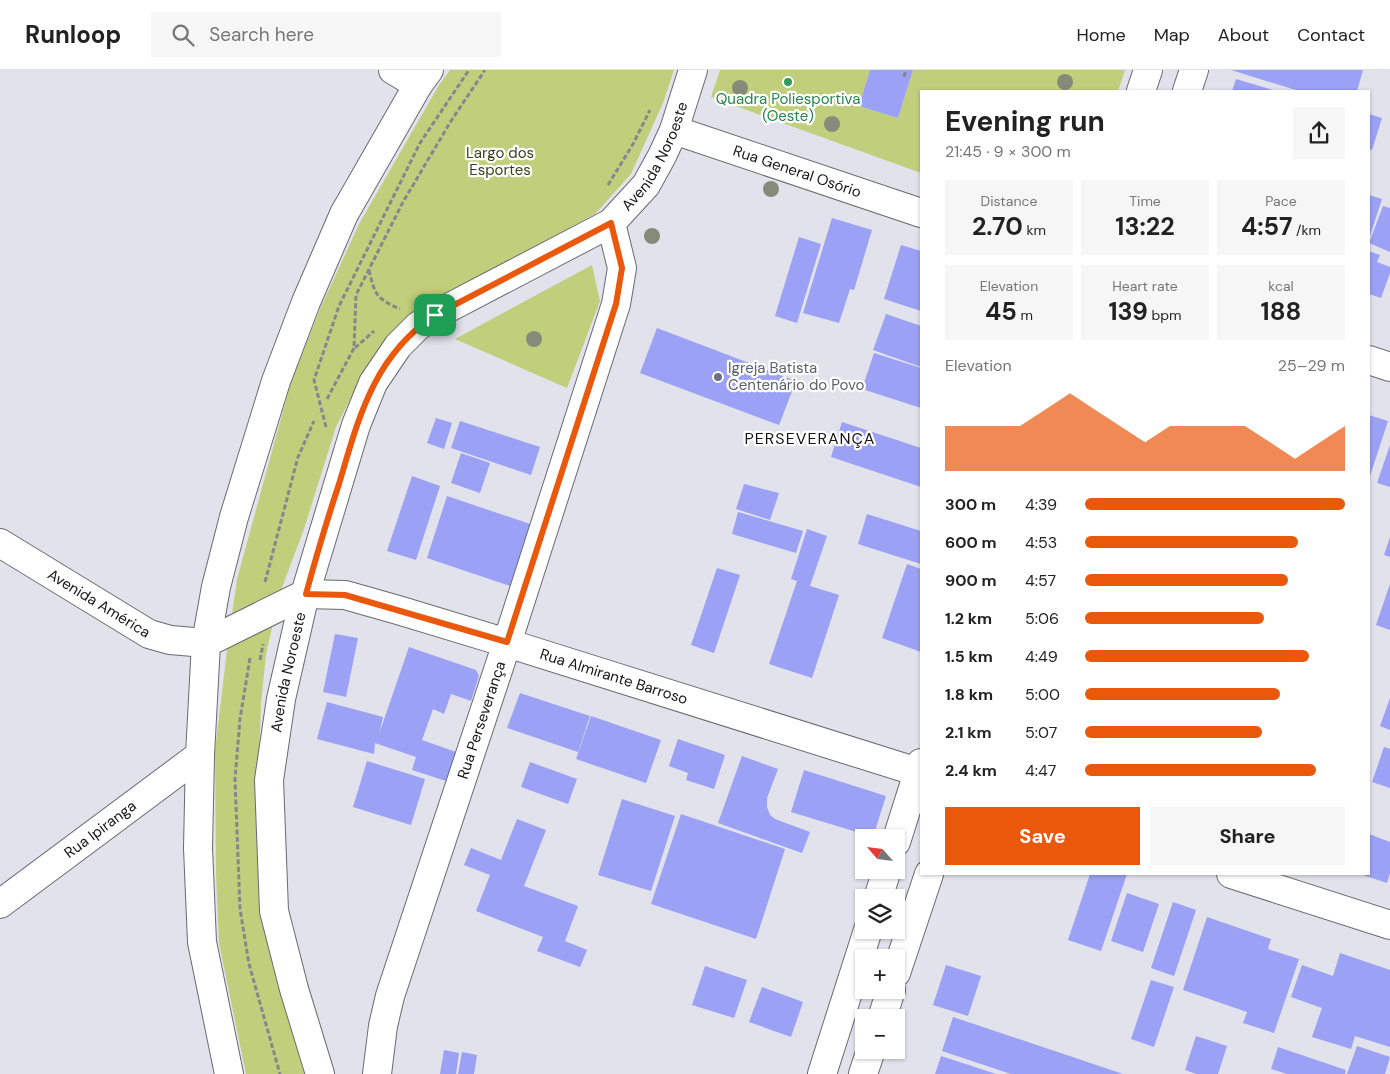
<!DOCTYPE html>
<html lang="en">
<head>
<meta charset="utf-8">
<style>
  :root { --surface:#fff; --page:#f6f6f6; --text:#222; --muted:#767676; --line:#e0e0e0; --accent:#ea580c }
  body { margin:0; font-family:"DM Sans",sans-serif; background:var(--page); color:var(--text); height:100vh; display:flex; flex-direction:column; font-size:19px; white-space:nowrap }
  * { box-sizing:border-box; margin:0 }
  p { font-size:16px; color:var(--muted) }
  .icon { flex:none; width:28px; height:28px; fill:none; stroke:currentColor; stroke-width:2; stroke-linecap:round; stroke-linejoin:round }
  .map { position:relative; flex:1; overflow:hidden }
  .details { position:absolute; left:920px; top:20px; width:450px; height:785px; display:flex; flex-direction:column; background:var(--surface); border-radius:0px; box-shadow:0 1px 4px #0004 }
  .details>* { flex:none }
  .needle { width:32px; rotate:298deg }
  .controls { position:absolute; left:855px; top:759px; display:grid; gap:10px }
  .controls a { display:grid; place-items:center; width:50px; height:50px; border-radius:0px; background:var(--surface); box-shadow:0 1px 4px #0004; font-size:25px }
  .pin { position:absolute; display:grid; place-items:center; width:42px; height:42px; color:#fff; margin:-21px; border-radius:10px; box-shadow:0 2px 8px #0006 }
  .round { display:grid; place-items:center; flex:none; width:52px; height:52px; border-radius:0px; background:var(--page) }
  .overview { display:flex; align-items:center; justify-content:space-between; height:85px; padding:0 25px }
  h1 { font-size:28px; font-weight:700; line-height:38px }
  .metrics { display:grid; grid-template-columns:repeat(3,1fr); gap:8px; height:85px; padding:5px 25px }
  .metrics div { display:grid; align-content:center; border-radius:0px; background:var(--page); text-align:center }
  .metrics b { font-size:25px; font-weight:700 }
  .metrics small { font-size:14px; font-weight:400 }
  .metrics p { font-size:14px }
  .chart { height:140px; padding:10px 25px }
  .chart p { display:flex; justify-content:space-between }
  .chart svg { width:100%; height:90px; margin-top:5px; fill:var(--accent); opacity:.7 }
  .cta { display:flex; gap:10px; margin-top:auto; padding:10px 25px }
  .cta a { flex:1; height:58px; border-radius:0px; background:var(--accent); color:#fff; font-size:20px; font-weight:700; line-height:58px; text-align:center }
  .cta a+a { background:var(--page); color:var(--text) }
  ul { padding:0 25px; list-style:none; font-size:16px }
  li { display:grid; grid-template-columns:80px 60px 1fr; align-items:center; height:38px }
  li i { height:12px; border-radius:6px; background:var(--accent) }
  header { display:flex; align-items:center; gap:30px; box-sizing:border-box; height:70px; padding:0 25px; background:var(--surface); border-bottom:1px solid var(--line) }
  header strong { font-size:24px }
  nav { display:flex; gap:28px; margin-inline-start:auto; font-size:18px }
  .search { width:350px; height:45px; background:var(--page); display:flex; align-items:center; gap:12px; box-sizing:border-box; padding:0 18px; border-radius:0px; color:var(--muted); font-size:19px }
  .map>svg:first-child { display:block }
  .green { fill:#c1cf7c }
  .building { fill:#9ba1f4 }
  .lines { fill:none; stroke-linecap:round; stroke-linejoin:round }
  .street-casing { stroke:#696a71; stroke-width:30 }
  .secondary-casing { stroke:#696a71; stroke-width:30 }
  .path { stroke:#86878d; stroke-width:3; stroke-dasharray:5 2.5; stroke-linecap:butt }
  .street { stroke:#fff; stroke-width:28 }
  .secondary { stroke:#fff; stroke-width:28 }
  .tree { fill:#868a79 }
  .route-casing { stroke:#fff; stroke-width:10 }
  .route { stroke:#ea580c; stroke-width:6 }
  .leisure-dot { fill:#2e9e5b; stroke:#fff; stroke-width:2 }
  .worship-dot { fill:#6b7280; stroke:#fff; stroke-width:2 }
  .labels { text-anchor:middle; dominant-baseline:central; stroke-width:4.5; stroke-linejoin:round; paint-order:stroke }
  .leisure-label { font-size:15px; fill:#27864d; stroke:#fff }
  .park-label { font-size:15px; fill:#3c421b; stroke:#fff }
  .street-label { font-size:15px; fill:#161619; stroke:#fff }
  .worship-label { font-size:15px; fill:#5b616d; stroke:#fff; text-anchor:start }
  .neighbourhood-label { font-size:16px; letter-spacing:1px; fill:#161619; stroke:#fff }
</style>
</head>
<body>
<header>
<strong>Runloop</strong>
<div class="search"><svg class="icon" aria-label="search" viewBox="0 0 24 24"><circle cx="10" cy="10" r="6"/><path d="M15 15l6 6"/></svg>Search here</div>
<nav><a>Home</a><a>Map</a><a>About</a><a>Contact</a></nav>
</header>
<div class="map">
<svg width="1390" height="1004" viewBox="0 0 1390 1004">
  <rect width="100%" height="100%" fill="#e1e2eb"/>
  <path class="green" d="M450,0H674L663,33L631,104L595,144L414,242L363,304L336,357L304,459L280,523L266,584L261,634L258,714L264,843L277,912L306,1004H246L219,873L216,804L215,680L228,572L237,509L291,312L320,239L359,154L439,15Z
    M720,0H870L859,36L898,48L913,0H1125L1118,21H921V103L711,27Z
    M592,195L600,231L567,318L455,269Z"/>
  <path class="building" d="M870,0H913L898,48L859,36Z
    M1231,0H1363L1357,21H1299Z
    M1236,9L1276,21H1232Z
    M1369,44L1382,48L1372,80L1369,79Z
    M1369,125L1382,129L1369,169Z
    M1383,136L1390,138V182L1369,173Z
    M832,148L872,160L854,220L850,219L839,253L803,243Z
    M799,167L821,174L797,253L775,246Z
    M901,175L921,181V241L884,229Z
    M1369,181L1380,185L1377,192L1390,197V203L1381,228L1369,224Z
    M886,244L921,256V297L873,280Z
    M657,258L796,311L779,355L640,303Z
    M874,283L921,298V338L862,319Z
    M1369,345L1388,351L1369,409Z
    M436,348L452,353L444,379L427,373Z
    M460,351L540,377L531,405L451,378Z
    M842,352L921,378V417L831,387Z
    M1390,375V417L1377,413Z
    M461,383L490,393L480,423L451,413Z
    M412,406L440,416L416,490L387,481Z
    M744,414L779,423L770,450L736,439Z
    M447,426L530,454L510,516L427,488Z
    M738,442L803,461L796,483L732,464Z
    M867,444L921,461V494L858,474Z
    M807,459L827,466L810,516L839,525L812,608L769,594L797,511L791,509Z
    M1390,467V487L1384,485Z
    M907,494L921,499V582L882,568Z
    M717,498L740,505L714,583L691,575Z
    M1390,514V560L1376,555Z
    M335,564L358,568L346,627L323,622Z
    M409,577L476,600L479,606L471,631L451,624L444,644L433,639L422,670L456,682L446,711L412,700L416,687L375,673L374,684L317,669L327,632L383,647L379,664Z
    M520,623L590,646L578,682L507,658Z
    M1390,628V660L1380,656Z
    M591,646L661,670L646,713L576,689Z
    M678,669L725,685L714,719L686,710L688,703L669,696Z
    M1384,677L1390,679V718L1372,712Z
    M742,686L778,699L767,728V737L770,745L775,749L810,762L802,783L718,753Z
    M367,691L425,709L411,755L353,737Z
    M530,692L577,709L568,734L521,717Z
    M804,700L886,726L873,767L791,742Z
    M622,729L675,746L651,821L598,805Z
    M681,744L785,779L756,869L651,834Z
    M517,749L546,760L524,816L578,836L565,871L587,880L580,897L537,881L543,867L476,841L490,805L464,795L471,778L501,790Z
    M1369,764L1390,772V803L1387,813L1360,804H1369Z
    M1090,804H1127L1101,881L1068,870Z
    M1127,823L1159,834L1143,882L1111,871Z
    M1173,832L1196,840L1174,906L1151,898Z
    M1207,847L1271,869L1268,879L1299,889L1274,963L1243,953L1247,942L1183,920Z
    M1340,883L1390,900V977L1355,966L1351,979L1312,967L1322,938L1291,927L1302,895L1333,906Z
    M946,895L981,906L968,946L933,935Z
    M705,896L747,910L734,948L692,935Z
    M1151,910L1174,917L1154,977L1131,969Z
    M762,917L803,932L791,967L749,952Z
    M953,947L1123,1004H1011L942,981Z
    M1196,966L1227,976L1218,1004H1196L1185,1000Z
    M1357,976L1390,987L1385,1004H1347Z
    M1278,977L1346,1000L1345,1004H1287L1271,999Z
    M444,980L459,983L456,1004H440Z
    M462,982L477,985L474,1004H458Z
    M941,986L996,1004H935Z"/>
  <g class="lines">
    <g class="street-casing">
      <g id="street">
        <path d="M393,0L418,15"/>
        <path d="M1141,21L1148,0"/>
        <path d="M1187,21L1194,0"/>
        <path id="s1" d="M674,60L921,143"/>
        <path d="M1369,290L1390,297"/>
        <path id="s2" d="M305,524L345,525L398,540L507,573L921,703"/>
        <path d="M896,772L921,693"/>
        <path d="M1231,804L1390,855"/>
        <path d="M878,828L887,800"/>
        <path id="s3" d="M0,834L200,685"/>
        <path d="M896,903L929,804"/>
        <path d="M882,948L891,920"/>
        <path id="s4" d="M377,1004L383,956L390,926L507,573L616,234L622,198L611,153"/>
        <path d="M822,1004L868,860"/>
        <path d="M863,1004L871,980"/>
      </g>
    </g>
    <g class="secondary-casing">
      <g id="secondary">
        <path id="s5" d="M0,473L149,564L170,570L206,573L305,524"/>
        <path d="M229,1004L202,872L198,778L200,685L206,573L216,517L234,447L276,311L306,232L344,144L418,15L429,0"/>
        <path id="s6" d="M320,1004L294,919L274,841L269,710L281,629L305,524L356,355L373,313L398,276L418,256L435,245L611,153L646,115L662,86L674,60L693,0"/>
      </g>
    </g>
    <path class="path" d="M904,7L906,0
      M608,115L633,74L650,40
      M369,200C375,224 375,228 400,239
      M355,278L374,261
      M327,329L354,278L356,225L403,132L451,51L485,0
      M326,357L314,310L339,236L420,73L469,0
      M265,512L298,387L314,351
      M250,588L240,649L235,709L240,839L249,894L280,1004
      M260,590L263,574"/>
    <use href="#street" class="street"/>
    <use href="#secondary" class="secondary"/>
  </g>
  <g class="tree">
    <circle cx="1065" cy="12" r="8"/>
    <circle cx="740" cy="18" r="8"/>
    <circle cx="832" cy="54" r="8"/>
    <circle cx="771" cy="119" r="8"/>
    <circle cx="652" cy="166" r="8"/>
    <circle cx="534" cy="269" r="8"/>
  </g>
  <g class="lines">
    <g class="route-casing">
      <path id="route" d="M611,153L622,198L616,234L507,572L345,525L306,524C316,487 327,450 339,414C359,347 373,287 435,245Z"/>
    </g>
    <use href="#route" class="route"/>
  </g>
  <circle class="leisure-dot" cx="788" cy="12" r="5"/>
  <circle class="worship-dot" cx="718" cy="307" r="5"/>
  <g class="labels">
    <g class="leisure-label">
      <text x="788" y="29">Quadra Poliesportiva<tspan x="788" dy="17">(Oeste)</tspan></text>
    </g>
    <g class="park-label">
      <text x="500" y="83">Largo dos<tspan x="500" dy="17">Esportes</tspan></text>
    </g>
    <g class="street-label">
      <text stroke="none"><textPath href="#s6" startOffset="1085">Avenida Noroeste</textPath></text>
      <text stroke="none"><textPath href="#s1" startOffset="130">Rua General Osório</textPath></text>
      <text stroke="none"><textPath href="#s5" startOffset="116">Avenida América</textPath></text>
      <text stroke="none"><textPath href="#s6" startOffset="410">Avenida Noroeste</textPath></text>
      <text stroke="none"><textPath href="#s2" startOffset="321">Rua Almirante Barroso</textPath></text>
      <text stroke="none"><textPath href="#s4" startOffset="370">Rua Perseverança</textPath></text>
      <text stroke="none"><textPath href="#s3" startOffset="125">Rua Ipiranga</textPath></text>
    </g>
    <g class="worship-label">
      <text x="728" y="298">Igreja Batista<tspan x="728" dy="17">Centenário do Povo</tspan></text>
    </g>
    <g class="neighbourhood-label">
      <text x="810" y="368">PERSEVERANÇA</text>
    </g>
  </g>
</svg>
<div class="controls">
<a><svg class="needle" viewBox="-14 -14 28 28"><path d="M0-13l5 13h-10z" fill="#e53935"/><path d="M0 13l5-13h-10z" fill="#767676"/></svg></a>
<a><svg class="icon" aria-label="layers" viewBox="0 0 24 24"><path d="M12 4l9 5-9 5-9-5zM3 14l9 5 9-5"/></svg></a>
<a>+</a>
<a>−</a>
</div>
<div class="pin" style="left:435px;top:245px;background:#1e9e55"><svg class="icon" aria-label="arrive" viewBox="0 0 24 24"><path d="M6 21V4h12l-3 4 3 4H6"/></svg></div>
<section class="details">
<div class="overview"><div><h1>Evening run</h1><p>21:45 · 9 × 300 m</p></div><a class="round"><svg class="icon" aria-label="share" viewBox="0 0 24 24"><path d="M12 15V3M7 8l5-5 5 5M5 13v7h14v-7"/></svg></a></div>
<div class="metrics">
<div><p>Distance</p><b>2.70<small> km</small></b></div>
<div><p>Time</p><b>13:22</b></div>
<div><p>Pace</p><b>4:57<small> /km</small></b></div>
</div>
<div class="metrics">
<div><p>Elevation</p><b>45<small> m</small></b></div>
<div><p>Heart rate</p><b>139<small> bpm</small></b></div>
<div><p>kcal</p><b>188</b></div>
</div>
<div class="chart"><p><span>Elevation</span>25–29 m</p>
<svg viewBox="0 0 160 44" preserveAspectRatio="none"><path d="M0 44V22L10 22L20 22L30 22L40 14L50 6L60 14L70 22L80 30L90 22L100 22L110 22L120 22L130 30L140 38L150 30L160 22V44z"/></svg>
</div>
<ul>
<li><b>300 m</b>4:39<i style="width:100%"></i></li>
<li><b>600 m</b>4:53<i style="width:82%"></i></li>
<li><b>900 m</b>4:57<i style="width:78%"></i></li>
<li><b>1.2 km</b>5:06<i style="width:69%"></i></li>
<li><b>1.5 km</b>4:49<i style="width:86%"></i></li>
<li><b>1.8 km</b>5:00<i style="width:75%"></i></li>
<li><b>2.1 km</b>5:07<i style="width:68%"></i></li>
<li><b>2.4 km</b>4:47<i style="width:89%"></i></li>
</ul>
<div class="cta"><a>Save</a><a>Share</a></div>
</section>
</div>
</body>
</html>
